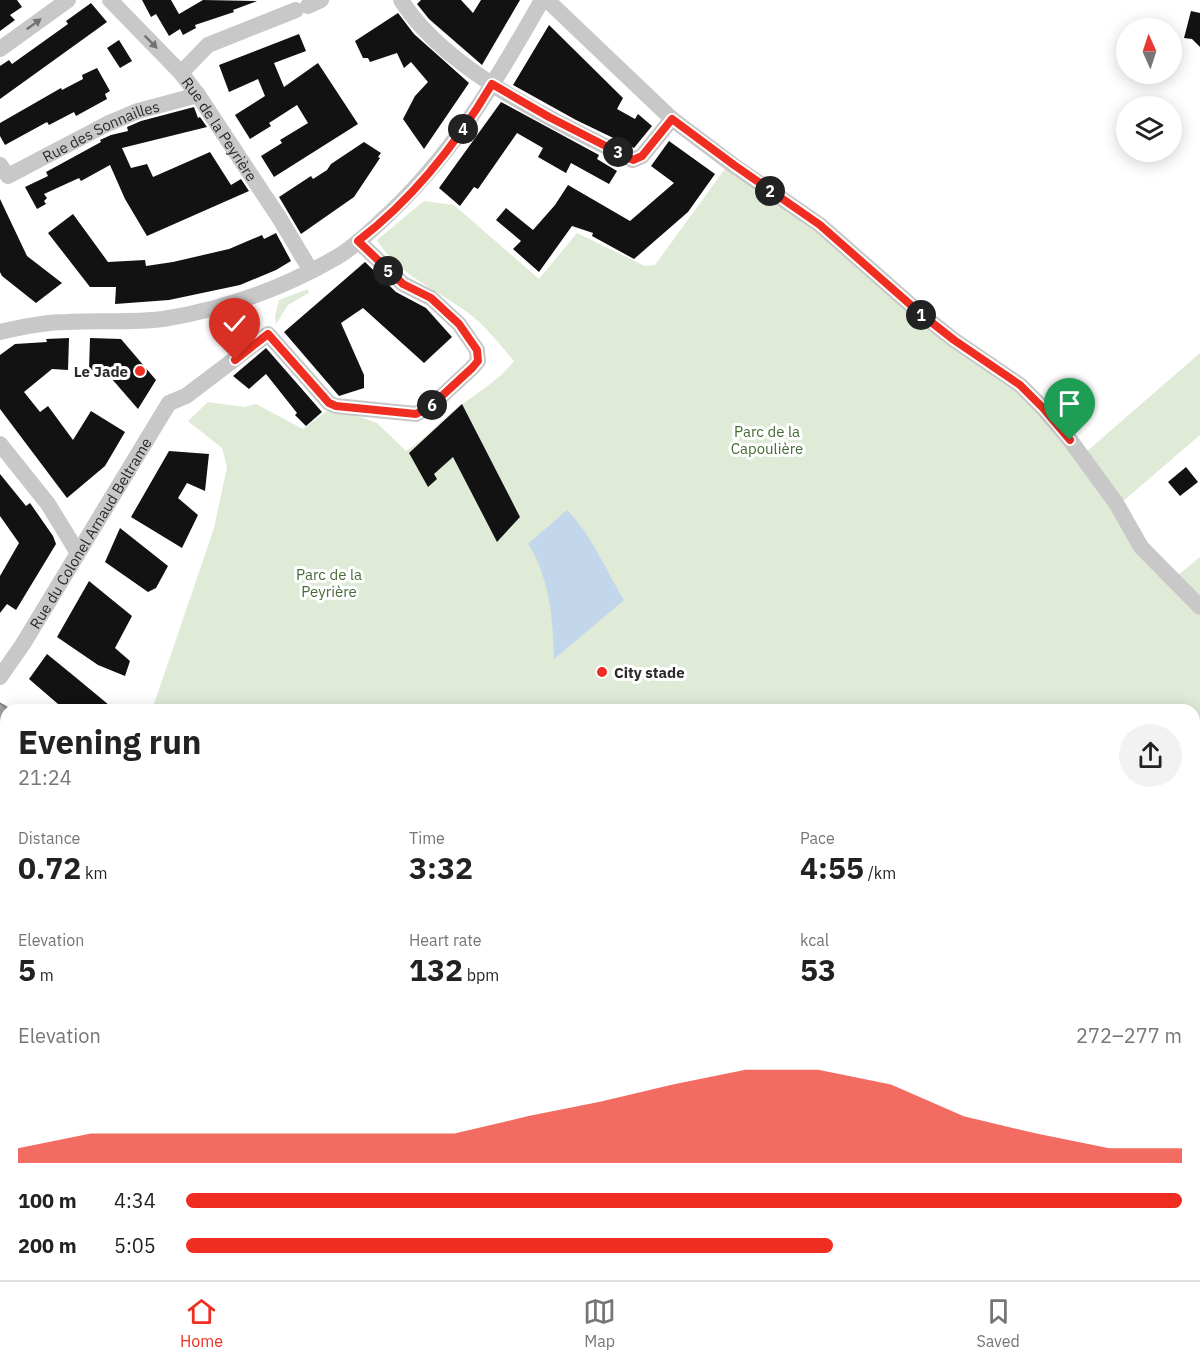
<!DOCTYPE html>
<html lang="en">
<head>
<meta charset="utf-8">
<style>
  :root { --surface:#fff; --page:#f2f2f2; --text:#222; --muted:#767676; --line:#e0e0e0; --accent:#ef2e21 }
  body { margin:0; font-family:"IBM Plex Sans",sans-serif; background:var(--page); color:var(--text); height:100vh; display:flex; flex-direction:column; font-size:22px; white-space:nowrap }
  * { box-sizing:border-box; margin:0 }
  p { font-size:20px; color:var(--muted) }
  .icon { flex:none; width:33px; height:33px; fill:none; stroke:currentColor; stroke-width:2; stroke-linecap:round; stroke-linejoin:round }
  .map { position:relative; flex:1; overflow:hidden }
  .details { position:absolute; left:0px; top:704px; width:1200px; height:578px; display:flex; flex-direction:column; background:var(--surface); border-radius:18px 18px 0 0; box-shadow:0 3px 15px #0003 }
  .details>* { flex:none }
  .needle { width:39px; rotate:357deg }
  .tools { position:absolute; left:1116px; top:18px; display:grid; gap:12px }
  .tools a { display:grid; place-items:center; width:66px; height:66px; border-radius:50%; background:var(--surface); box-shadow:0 3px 15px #0003; font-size:30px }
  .pin { position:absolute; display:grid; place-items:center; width:51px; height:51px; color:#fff; margin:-62px -26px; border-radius:50% 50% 50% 0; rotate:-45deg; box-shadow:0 0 6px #0007 }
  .pin .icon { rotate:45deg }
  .km { position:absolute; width:30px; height:30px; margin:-15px; border-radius:50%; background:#222; color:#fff; font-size:16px; line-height:30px; text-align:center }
  .round { display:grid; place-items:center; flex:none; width:63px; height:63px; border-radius:32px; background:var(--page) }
  .overview { display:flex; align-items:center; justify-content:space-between; height:102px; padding:0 18px }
  h1 { font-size:33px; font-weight:700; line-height:45px }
  .metrics { display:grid; grid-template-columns:repeat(3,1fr); gap:9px; height:102px; padding:6px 18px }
  .metrics div { display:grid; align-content:center }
  .metrics b { font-size:30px; font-weight:700 }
  .metrics small { font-size:16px; font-weight:400 }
  .metrics p { font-size:16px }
  .chart { height:168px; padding:12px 18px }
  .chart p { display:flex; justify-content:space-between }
  .chart svg { width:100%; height:108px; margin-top:6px; fill:var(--accent); opacity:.7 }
  ul { padding:0 18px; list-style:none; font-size:20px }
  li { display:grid; grid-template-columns:96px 72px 1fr; align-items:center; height:45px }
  li i { height:15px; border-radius:8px; background:var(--accent) }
  .menu { display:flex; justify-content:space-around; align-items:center; height:84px; border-top:2px solid var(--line); background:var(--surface); font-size:16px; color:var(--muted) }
  .menu a { display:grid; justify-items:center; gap:3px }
  .menu .selected { color:var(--accent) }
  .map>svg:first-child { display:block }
  .green { fill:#dfebd7 }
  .water { fill:#c2d6ec }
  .building { fill:#121212 }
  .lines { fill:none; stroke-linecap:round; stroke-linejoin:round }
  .minor { stroke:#c8c8c8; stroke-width:16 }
  .major { stroke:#a3a3a3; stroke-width:21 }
  .tram { stroke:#808080; stroke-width:1.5 }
  .oneway { fill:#727272 }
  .route-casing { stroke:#fff; stroke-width:12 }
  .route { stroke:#ef2e21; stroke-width:8 }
  .poi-dot { fill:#ef2e21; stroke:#fff; stroke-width:2 }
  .labels { text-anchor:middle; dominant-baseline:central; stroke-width:6; stroke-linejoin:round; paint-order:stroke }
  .street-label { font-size:15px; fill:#2b2b2b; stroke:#fff }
  .poi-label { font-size:15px; font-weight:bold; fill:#2b2b2b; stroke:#fff; text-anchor:end }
  .park-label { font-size:15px; fill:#476937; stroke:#fff }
</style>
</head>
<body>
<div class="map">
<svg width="1200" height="1280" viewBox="0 0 1200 1280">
  <rect width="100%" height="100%" fill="#fff"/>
  <path class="green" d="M727,166L799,217L1040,410L1200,615V963L1194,965V710H152L214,528L227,467L222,448L188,421L208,402L244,407L256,404L303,429L328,410L350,413L377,423L406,451C427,438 443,417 464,403C481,391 501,378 514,361C501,346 488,329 472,316C441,291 398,276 377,240L424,201L454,205L539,279L577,233L645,266L655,265Z
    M308,289L309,293L288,305L276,324L275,316L279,300Z
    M1200,353V435L1121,503L1086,452Z
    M1200,557V601L1176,577Z
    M417,1275H572L570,1280H419Z
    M606,1275H706L726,1278L728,1280H601Z"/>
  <path class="water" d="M567,510C593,537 605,569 624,600L554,659C553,620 550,578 528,544Z"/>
  <path class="building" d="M0,0H17L22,7L10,15L15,20L0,31Z
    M142,0H171L179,14L203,0L257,1L233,10L234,12L195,25L196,28L183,35L180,29L169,36L156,14L151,17Z
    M421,0H461L473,13L481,0H520L482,65L429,19L417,4Z
    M91,3L107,22L0,99V66L9,60L12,64L68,24L66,21Z
    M1191,11L1200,13V47L1192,39L1184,38Z
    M398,13L414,34L469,83L424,149L403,119L415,96L428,82L411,62L404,68L397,53L370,62L368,58H363L355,41Z
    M549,25L623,98L617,109L635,119L638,114L652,126L634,148L576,120L513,85Z
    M299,34L306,51L274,63L284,87L318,63L358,124L274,177L261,156L282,143L280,140L308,123L297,105L269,123L271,126L250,139L235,115L265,96L258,79L229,92L219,65Z
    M119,40L132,61L120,68L107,48Z
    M97,68L110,91L105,94L107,99L76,116L74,112L49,125L47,122L5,145L0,136V123L61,88L62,90L83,79L82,75Z
    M501,102L599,155L597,159L617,171L609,184L571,163L566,173L538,157L543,148L517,133L478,189L474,187L460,206L439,188Z
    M194,107L198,118L200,117L207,127L122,148L131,168L147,164L153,177L210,152L231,185L241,179L249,191L147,236L125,199L110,165L81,181L79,178L44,194L47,198L44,201L46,204L37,209L25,187L48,176L46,172L101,142L100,140L111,135L128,131L127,127L141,121Z
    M669,141L715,174L688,212L634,259L592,236L593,233L572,226L539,272L513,249L521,241L496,220L506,208L533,230L555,205L568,185L630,221L674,183L651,166Z
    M364,142L381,153L378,157L380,158L354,197L301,234L279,197L311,176L313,179L327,170L331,164Z
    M0,199L27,256L62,283L36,303L2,276L0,272Z
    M73,214L108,262L145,260L146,266L173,262L229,249L262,235L264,239L276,233L291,261L276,270L240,285L169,300L115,304L116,287H90L48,233Z
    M365,262L396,292L426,308L452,337L424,363L363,308L341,323L364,375V388L339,396L284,332Z
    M69,338L68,370L52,369L24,392L40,412L48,406L73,440L91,411L125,432L105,466L67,498L0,409V355L15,344L47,342L46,339Z
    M90,338L121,339L156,380L138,409L105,371L89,370Z
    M266,348L322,412L306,426L295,415L297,413L266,374L249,389L233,376Z
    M462,404L520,517L497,542L453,457L434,474L437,479L428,487L409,453Z
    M169,451L209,454L205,491L187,483L178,498L198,515L182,548L131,517Z
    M1186,467L1198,482L1180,496L1168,482Z
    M0,474L26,506L30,503L53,536L56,544L16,610L7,604L0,613V576L19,543L0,516Z
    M120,528L168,566L156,588L148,592L105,562Z
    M89,581L132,616L115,648L130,661L125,676L98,665L57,637Z
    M47,654L74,676L115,710H65L29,679Z"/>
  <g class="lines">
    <g class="minor">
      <path id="s1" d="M110,0L181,73L198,95L280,219L311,271"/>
      <path d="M401,0C447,73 558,122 633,160L642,156L672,119"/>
      <path d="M547,0L672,119L733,165L820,225L921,314L954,340L1020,385L1043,408L1070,440L1116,503L1141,547L1200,607"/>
      <path d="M308,6L321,0"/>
      <path d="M0,49L68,0"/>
      <path d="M181,73L208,45L296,10"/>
      <path id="s2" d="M0,165L8,176L107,124L138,111L198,95"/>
      <path d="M0,332C21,327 45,322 67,322C99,320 131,323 163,319C225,309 282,289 337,257C353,248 366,235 379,223C451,158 495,83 542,0"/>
      <path d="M0,444L48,504L78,553"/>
      <path id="s3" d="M0,677L23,644L169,403L186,396L268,334L329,403L336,406L416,414L431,406L472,368L478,361L477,350L459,324L431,298L403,284L358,241"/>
      <path d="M344,1275L362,1280"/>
      <path d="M966,1275L1000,1280"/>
      <path d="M10,1280L33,1275"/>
    </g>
    <path class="major" d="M0,714L6,719
      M0,744L6,749
      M409,1275V1280
      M835,1275L869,1280
      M581,1279L585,1275"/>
    <path class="tram" d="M0,703L8,710
      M1194,975L1200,973"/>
  </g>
  <defs><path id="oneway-solid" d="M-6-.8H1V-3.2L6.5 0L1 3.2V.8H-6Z" transform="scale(1.5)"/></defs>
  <g class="oneway">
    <use href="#oneway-solid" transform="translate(34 24) rotate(-36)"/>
    <use href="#oneway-solid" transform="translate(151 42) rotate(45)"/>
  </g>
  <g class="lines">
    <g class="route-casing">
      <path id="route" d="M235,360L268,334L329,403L336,406L416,414L431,406L472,368L478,361L477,350L459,324L431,298L403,284L358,241C413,199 457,143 492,84L549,117L633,160L642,156L672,119L734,165L820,225L921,314L954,340L1020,385L1043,408L1070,440"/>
    </g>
    <use href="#route" class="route"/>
  </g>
  <g class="poi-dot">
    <circle cx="140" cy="371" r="6"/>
    <circle cx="602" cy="672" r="6"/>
  </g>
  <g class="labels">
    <g class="street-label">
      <text stroke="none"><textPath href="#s1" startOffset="170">Rue de la Peyrière</textPath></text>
      <text stroke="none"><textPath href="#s2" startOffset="117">Rue des Sonnailles</textPath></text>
      <text stroke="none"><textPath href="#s3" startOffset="170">Rue du Colonel Arnaud Beltrame</textPath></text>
    </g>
    <g class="poi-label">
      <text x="128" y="371">Le Jade</text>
      <text x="614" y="672" text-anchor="start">City stade</text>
    </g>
    <g class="park-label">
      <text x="767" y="431">Parc de la<tspan x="767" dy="17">Capoulière</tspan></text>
      <text x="329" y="574">Parc de la<tspan x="329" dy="17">Peyrière</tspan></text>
    </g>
  </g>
</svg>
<div class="tools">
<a><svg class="needle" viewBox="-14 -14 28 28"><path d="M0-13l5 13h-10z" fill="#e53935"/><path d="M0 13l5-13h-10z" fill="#767676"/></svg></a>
<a><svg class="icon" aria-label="layers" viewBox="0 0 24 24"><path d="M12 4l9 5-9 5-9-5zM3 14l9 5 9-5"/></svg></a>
</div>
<div class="pin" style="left:1070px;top:440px;background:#1e9e55"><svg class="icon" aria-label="arrive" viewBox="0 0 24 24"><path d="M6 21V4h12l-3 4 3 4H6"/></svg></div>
<div class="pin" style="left:235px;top:360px;background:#d93025"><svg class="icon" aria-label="check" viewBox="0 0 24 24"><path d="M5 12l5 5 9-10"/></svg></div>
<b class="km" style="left:921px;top:315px">1</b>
<b class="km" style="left:770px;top:191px">2</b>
<b class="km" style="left:618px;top:152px">3</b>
<b class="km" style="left:463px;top:129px">4</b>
<b class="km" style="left:388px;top:271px">5</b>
<b class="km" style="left:432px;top:405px">6</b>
<section class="details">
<div class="overview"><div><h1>Evening run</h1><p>21:24</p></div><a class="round"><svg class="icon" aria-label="share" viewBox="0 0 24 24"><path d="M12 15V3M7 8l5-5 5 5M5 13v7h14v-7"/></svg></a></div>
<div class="metrics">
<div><p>Distance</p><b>0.72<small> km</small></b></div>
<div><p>Time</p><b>3:32</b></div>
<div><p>Pace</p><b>4:55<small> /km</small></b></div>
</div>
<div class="metrics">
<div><p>Elevation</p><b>5<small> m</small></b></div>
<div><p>Heart rate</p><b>132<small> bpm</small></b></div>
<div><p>kcal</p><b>53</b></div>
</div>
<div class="chart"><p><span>Elevation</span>272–277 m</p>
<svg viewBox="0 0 160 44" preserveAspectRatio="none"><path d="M0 44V38L10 32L20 32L30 32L40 32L50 32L60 32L70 25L80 19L90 12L100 6L110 6L120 12L130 25L140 32L150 38L160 38V44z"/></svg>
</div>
<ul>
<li><b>100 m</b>4:34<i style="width:100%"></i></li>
<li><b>200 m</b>5:05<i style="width:65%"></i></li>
</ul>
</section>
</div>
<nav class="menu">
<a class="selected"><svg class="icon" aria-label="home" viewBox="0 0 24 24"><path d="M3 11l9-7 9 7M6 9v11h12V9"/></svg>Home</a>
<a><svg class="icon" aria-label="map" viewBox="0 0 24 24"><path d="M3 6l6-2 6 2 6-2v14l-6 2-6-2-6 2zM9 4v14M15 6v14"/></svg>Map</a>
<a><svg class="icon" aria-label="saved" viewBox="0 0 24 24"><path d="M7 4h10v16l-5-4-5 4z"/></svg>Saved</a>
</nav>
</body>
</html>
